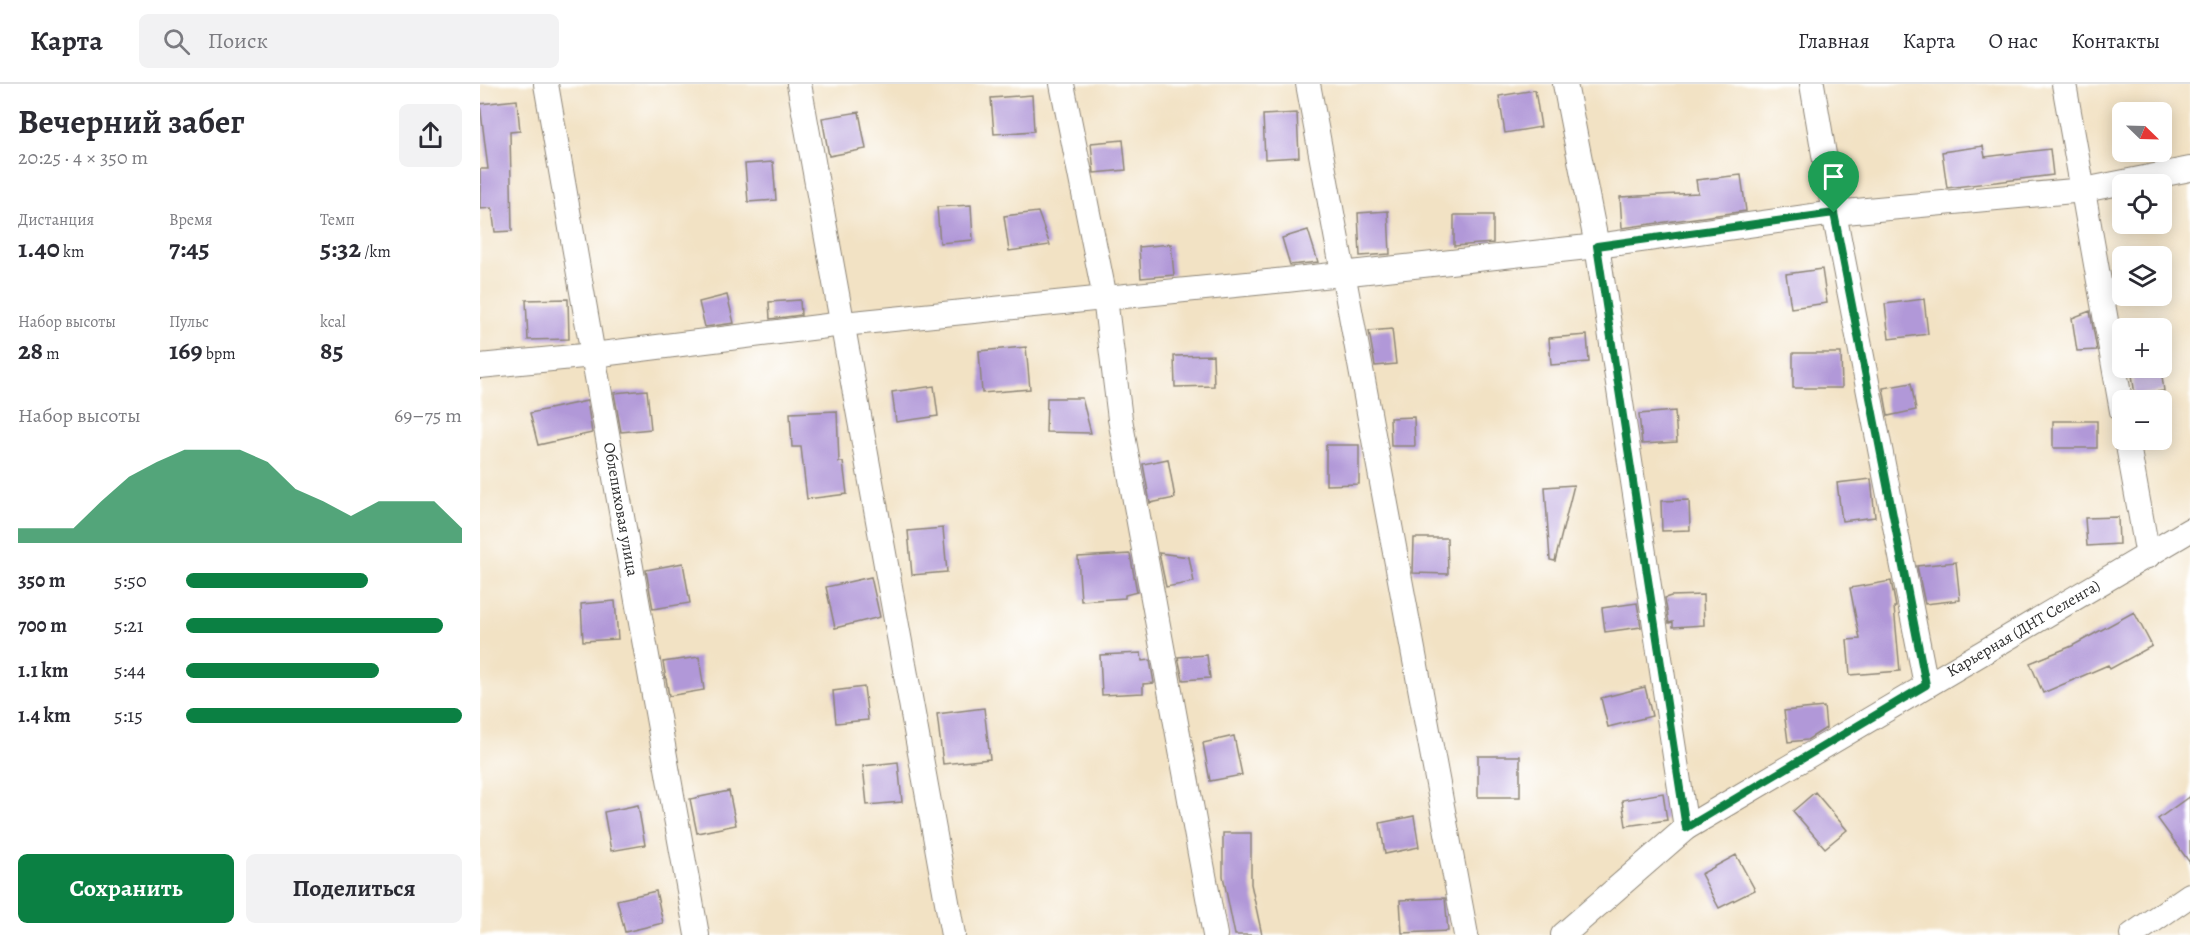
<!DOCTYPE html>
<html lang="ru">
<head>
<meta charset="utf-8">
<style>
  :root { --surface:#fff; --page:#f2f2f3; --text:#2b2b33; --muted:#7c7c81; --line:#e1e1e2; --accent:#0b8043 }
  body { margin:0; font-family:Alegreya,serif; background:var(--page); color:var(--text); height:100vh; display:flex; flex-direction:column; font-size:22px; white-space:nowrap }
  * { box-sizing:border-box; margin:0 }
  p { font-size:20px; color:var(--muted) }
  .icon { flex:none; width:33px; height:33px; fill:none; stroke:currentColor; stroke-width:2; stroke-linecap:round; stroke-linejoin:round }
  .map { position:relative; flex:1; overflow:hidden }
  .drawer { display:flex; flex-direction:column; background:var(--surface); width:480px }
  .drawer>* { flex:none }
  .needle { width:39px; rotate:113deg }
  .tools { position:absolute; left:1632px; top:18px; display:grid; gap:12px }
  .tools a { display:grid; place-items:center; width:60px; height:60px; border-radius:9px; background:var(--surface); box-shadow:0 3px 15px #0003; font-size:30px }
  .pin { position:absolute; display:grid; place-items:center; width:51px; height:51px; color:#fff; margin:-62px -26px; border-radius:50% 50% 50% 0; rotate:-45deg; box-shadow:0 0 6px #0007 }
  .pin .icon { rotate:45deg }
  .round { display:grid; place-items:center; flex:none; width:63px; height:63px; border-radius:9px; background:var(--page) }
  .overview { display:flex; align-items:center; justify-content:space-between; height:102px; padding:0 18px }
  h1 { font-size:33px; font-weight:700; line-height:45px }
  .figures { display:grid; grid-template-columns:repeat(3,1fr); gap:9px; height:102px; padding:6px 18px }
  .figures div { display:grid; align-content:center }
  .figures b { font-size:26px; font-weight:700 }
  .figures small { font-size:16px; font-weight:400 }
  .figures p { font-size:16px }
  .chart { height:168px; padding:12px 18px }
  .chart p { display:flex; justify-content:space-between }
  .chart svg { width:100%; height:108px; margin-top:6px; fill:var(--accent); opacity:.7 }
  .cta { display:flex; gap:12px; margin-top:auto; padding:12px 18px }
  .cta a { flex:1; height:69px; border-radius:9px; background:var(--accent); color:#fff; font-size:24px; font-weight:700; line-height:69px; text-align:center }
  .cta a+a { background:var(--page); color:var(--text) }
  ul { padding:0 18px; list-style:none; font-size:20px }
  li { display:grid; grid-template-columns:96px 72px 1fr; align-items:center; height:45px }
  li i { height:15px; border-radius:8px; background:var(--accent) }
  header { display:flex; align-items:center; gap:36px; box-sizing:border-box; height:84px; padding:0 30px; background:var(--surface); border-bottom:2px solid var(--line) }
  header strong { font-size:28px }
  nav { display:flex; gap:33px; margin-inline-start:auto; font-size:21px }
  .search { width:420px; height:54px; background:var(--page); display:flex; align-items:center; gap:15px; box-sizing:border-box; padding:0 21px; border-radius:9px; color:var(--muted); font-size:22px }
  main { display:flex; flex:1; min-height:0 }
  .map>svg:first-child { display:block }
  .building { fill:#b198d8 }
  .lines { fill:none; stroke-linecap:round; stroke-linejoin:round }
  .minor-casing { stroke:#8e8678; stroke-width:26 }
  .minor { stroke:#fff; stroke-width:24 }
  .route-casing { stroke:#fff; stroke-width:12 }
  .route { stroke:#0b8043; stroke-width:8 }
  .labels { text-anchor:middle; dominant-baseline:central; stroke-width:4.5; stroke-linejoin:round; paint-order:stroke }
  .street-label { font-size:16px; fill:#2b2b2b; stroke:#fff }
</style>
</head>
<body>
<header>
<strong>Карта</strong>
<div class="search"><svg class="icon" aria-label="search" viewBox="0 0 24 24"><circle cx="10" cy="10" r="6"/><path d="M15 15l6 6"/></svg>Поиск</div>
<nav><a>Главная</a><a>Карта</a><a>О нас</a><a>Контакты</a></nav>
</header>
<main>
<section class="drawer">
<div class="overview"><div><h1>Вечерний забег</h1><p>20:25 · 4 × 350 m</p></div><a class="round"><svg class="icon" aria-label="share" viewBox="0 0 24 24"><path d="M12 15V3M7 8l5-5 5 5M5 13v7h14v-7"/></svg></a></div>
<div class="figures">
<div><p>Дистанция</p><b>1.40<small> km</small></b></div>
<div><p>Время</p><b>7:45</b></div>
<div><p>Темп</p><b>5:32<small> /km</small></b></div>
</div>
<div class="figures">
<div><p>Набор высоты</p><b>28<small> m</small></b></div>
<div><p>Пульс</p><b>169<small> bpm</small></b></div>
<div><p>kcal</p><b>85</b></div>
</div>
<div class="chart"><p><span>Набор высоты</span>69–75 m</p>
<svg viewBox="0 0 160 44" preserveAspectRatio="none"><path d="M0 44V38L10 38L20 38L30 27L40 17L50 11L60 6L70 6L80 6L90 11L100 22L110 27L120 33L130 27L140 27L150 27L160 38V44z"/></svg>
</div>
<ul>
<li><b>350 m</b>5:50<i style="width:66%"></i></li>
<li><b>700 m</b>5:21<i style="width:93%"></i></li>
<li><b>1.1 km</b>5:44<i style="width:70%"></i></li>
<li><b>1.4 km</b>5:15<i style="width:100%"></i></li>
</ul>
<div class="cta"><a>Сохранить</a><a>Поделиться</a></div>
</section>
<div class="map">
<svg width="1710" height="851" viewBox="0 0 1710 851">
  <rect width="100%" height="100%" fill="#fff"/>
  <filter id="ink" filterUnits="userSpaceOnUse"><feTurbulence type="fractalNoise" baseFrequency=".0167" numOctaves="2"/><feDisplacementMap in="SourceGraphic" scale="12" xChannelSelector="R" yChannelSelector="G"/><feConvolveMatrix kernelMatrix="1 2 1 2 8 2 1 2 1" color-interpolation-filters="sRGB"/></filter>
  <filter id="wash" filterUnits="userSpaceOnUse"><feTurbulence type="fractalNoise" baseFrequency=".008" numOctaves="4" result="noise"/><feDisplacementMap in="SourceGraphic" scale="24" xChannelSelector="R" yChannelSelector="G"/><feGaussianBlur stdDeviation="1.35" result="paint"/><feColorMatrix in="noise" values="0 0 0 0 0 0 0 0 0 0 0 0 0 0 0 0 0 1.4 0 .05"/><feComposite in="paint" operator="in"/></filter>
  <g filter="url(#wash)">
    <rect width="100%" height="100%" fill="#f2e2c4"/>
    <g id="blocks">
      <path class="building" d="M1055,6L1061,43L1025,49L1019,12Z
        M552,11L554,47L514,50L511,14Z
        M37,16L40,47L30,48L32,147L15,148L12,124L0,125V85H8L0,20Z
        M379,28L386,65L349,72L342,34Z
        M817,29L819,73L785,75L783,31Z
        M643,56L646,86L614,89L611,59Z
        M1503,62L1505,73L1570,65L1573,91L1467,104L1462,68Z
        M293,78L296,116L268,118L265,80Z
        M1261,91L1266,127L1142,144L1140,113L1218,109L1216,96Z
        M491,121L493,156L460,159L457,123Z
        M908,127L910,170L880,172L878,129Z
        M558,128L570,161L529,167L524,132Z
        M974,131H1013V159L974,162Z
        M828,146L838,178L810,181L802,154Z
        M691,160L694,191L661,194L659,163Z
        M1342,185L1347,219L1311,224L1306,190Z
        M247,211L254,239L225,243L219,218Z
        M88,215L89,255L48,256L46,216Z
        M1444,215L1448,250L1409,255L1405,220Z
        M320,216L321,231L290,235L289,218Z
        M1610,227L1617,266L1597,267L1592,234Z
        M912,245L916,280L895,282L889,247Z
        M1107,251L1109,278L1071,281L1069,254Z
        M546,263L550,305L502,309L499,267Z
        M1313,269H1361L1362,304H1313Z
        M733,271L734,302L695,303L694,272Z
        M1651,284H1681L1684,307L1655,311Z
        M1431,299L1436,326L1408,332L1403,304Z
        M454,302L458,332L416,338L412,308Z
        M167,306L171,345L141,348L134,309Z
        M567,314H602L611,349L566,348Z
        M107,317L112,349L58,361L50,329Z
        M357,327L359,378H363L367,410L327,415L321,363H312L310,329Z
        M1195,327L1197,358L1162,360L1159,330Z
        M934,333L935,362H911L910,334Z
        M1573,337H1617V364H1573Z
        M846,361H879V400L846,401Z
        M688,375L695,414L670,419L663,380Z
        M1391,395L1395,433L1362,437L1357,399Z
        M1094,401L1075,477L1070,476L1065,403Z
        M1209,416L1210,446L1182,447L1181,417Z
        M1638,433L1639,460L1607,462L1605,434Z
        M463,444L467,488L432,491L428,447Z
        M934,454H967L968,490L933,489Z
        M679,469L709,473L714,498L686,503Z
        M650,470L657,508L645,511V514L601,517L598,473Z
        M1476,478L1480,516L1445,520L1437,482Z
        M203,479L210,519L173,525L166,486Z
        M391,493L400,533L355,544L346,503Z
        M1411,497L1416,523H1414L1420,587L1370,591L1367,556L1380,555L1370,504Z
        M1223,511L1224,541L1193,543V538L1189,539L1185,514L1191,512Z
        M135,517L138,555L103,557L101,520Z
        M1157,519L1161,543L1125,548L1122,524Z
        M1654,528L1672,562L1630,585L1628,581L1563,609L1550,579L1592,562Z
        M661,569L662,577L670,576L674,599L663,600V609L622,611L620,571Z
        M727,571L730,594L703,596L698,573Z
        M219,573L224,606L189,612L183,578Z
        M384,603L388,636L356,639L353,607Z
        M1165,603L1172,632L1128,643L1121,614Z
        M1344,623L1346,644L1327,656L1308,658L1304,627Z
        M504,624L510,675L463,680L457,630Z
        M754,652L762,691L730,697L723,659Z
        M998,672H1040V713H998Z
        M418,678L422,718L387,721L383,682Z
        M249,707L256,741L217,749L210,715Z
        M1335,708L1367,746L1345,764L1313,727Z
        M1183,709L1187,736L1146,742L1142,716Z
        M1710,712V779L1678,735Z
        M158,721L165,761L131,767L124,728Z
        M934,732L939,763L905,770L900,739Z
        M743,749H771V800L782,851H755L743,792Z
        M1256,771L1275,806L1239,824L1221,790Z
        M176,807L183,839L145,848L137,816Z
        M965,814L968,847L922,849L920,816Z"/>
    </g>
  </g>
  <g filter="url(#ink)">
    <use href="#blocks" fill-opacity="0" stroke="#8e8678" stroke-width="1.5"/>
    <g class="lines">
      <g class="minor-casing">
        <g id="minor">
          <path id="s1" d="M66,0L113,271L217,851"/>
          <path d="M319,0L473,851"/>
          <path d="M582,0L625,214L640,335L735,851"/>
          <path d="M828,0L986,851"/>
          <path d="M1085,0L1117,162L1206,744"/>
          <path d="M1332,0L1354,129L1446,601"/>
          <path d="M1584,0L1642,327"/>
          <path d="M0,282L113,271L363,240L806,196L1117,162L1354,129L1604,106L1710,85"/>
          <path d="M1647,356L1668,472"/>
          <path id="s2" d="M1083,851L1206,744L1710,446"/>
          <path d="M1652,851L1710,811"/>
        </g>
      </g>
      <use href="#minor" class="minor"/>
    </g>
  </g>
  <g class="lines" filter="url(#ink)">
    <g class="route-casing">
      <path id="route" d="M1354,129L1446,601L1206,744L1117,162Z"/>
    </g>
    <use href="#route" class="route"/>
  </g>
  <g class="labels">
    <g class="street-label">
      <text stroke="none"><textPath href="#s1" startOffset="432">Облепиховая улица</textPath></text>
      <text stroke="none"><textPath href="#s2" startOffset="555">Карьерная (ДНТ Селенга)</textPath></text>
    </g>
  </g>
</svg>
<div class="tools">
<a><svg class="needle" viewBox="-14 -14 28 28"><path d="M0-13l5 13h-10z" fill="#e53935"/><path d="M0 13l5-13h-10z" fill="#7c7c81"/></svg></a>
<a><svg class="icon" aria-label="locate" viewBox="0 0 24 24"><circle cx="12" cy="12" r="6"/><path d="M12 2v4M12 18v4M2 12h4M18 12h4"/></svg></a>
<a><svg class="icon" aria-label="layers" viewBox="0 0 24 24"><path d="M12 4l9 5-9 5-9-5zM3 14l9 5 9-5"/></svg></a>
<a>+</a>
<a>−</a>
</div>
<div class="pin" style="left:1354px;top:129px;background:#1e9e55"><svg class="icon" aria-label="arrive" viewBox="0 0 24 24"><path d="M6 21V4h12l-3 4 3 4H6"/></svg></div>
</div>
</main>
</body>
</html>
